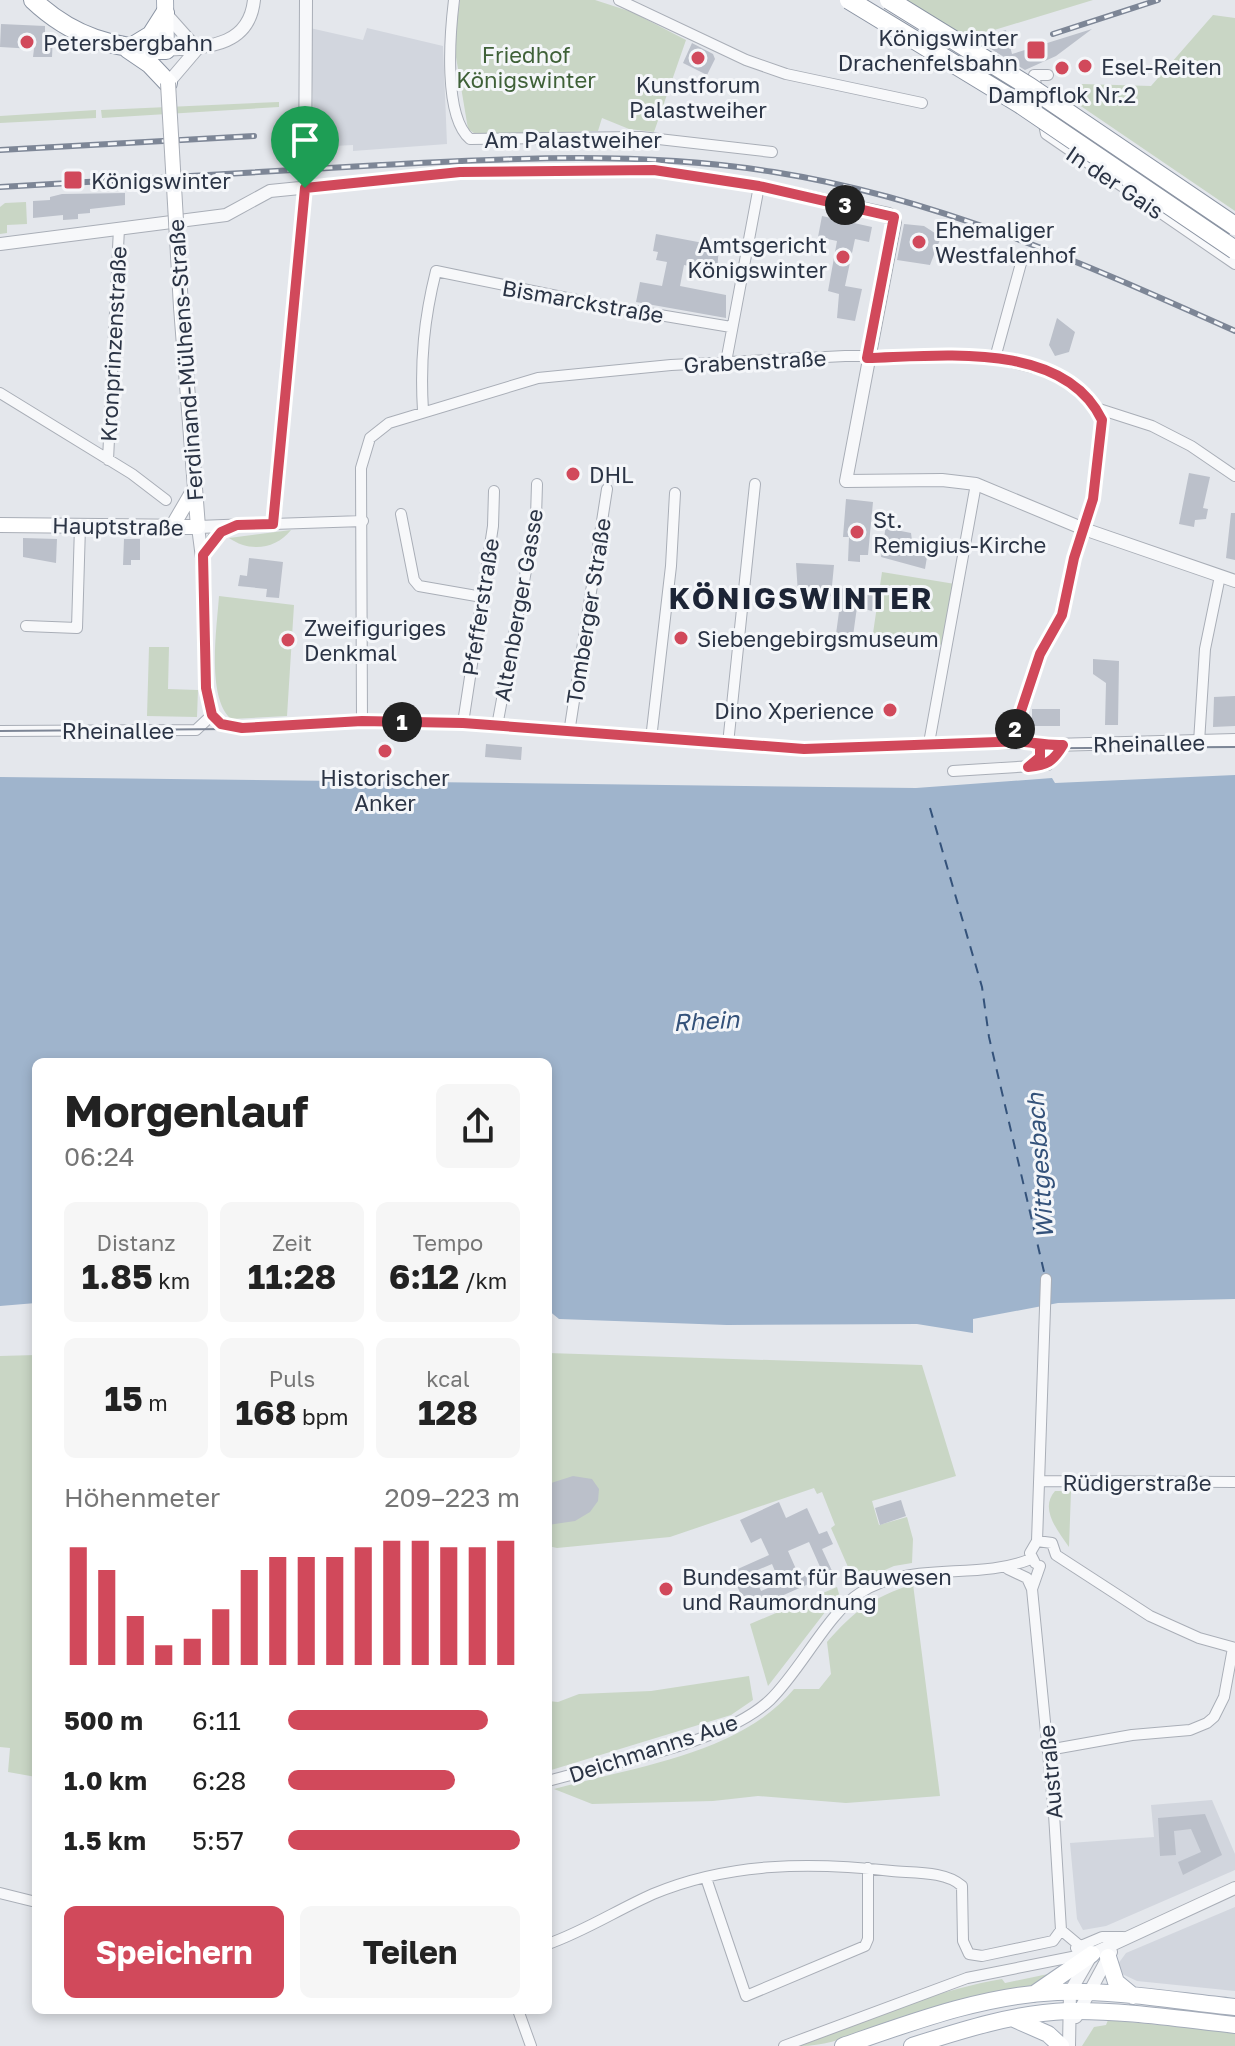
<!DOCTYPE html>
<html lang="de">
<head>
<meta charset="utf-8">
<style>
  :root { --surface:#fff; --page:#f6f6f6; --text:#222; --muted:#767676; --accent:#d1495b }
  body { margin:0; font-family:"Golos Text",sans-serif; background:var(--page); color:var(--text); height:100vh; display:flex; flex-direction:column; font-size:30px; white-space:nowrap }
  * { box-sizing:border-box; margin:0 }
  p { font-size:26px; color:var(--muted) }
  .icon { flex:none; width:44px; height:44px; fill:none; stroke:currentColor; stroke-width:2; stroke-linecap:round; stroke-linejoin:round }
  .map { position:relative; flex:1; overflow:hidden }
  .sheet { position:absolute; left:32px; top:1058px; width:520px; height:956px; display:flex; flex-direction:column; background:var(--surface); border-radius:12px; box-shadow:0 4px 12px #0003 }
  .sheet>* { flex:none }
  .pin { position:absolute; display:grid; place-items:center; width:68px; height:68px; color:#fff; margin:-82px -34px; border-radius:50% 50% 50% 0; rotate:-45deg; box-shadow:0 0 8px #0007 }
  .pin .icon { rotate:45deg }
  .km { position:absolute; width:40px; height:40px; margin:-20px; border-radius:50%; background:#222; color:#fff; font-size:22px; line-height:40px; text-align:center }
  .round { display:grid; place-items:center; flex:none; width:84px; height:84px; border-radius:12px; background:var(--page) }
  .overview { display:flex; align-items:center; justify-content:space-between; height:136px; padding:0 32px }
  h1 { font-size:44px; font-weight:700; line-height:60px }
  .stats { display:grid; grid-template-columns:repeat(3,1fr); gap:12px; height:136px; padding:8px 32px }
  .stats div { display:grid; align-content:center; border-radius:12px; background:var(--page); text-align:center }
  .stats b { font-size:34px; font-weight:700 }
  .stats small { font-size:22px; font-weight:400 }
  .stats p { font-size:22px }
  .chart { height:224px; padding:16px 32px }
  .chart p { display:flex; justify-content:space-between }
  .chart svg { width:100%; height:144px; margin-top:8px; stroke:var(--accent); stroke-width:6 }
  .button { display:flex; gap:16px; margin-top:auto; padding:16px 32px }
  .button a { flex:1; height:92px; border-radius:12px; background:var(--accent); color:#fff; font-size:32px; font-weight:700; line-height:92px; text-align:center }
  .button a+a { background:var(--page); color:var(--text) }
  ul { padding:0 32px; list-style:none; font-size:26px }
  li { display:grid; grid-template-columns:128px 96px 1fr; align-items:center; height:60px }
  li i { height:20px; border-radius:10px; background:var(--accent) }
  .map>svg:first-child { display:block }
  .built { fill:#d2d6de }
  .green { fill:#c9d6c5 }
  .water { fill:#9fb4cc }
  .lines { fill:none; stroke-linecap:round; stroke-linejoin:round }
  .ferry { stroke:#34527a; stroke-width:2; stroke-dasharray:10 8; stroke-linecap:butt }
  .building { fill:#bbc0ca; fill-rule:evenodd }
  .minor-casing { stroke:#a9aeb7; stroke-width:12 }
  .tertiary-casing { stroke:#a9aeb7; stroke-width:14 }
  .secondary-casing { stroke:#a9aeb7; stroke-width:16 }
  .primary-casing { stroke:#a3abb8; stroke-width:18 }
  .trunk-casing { stroke:#8b94a3; stroke-width:20 }
  .minor { stroke:#f7f8fa; stroke-width:10 }
  .tertiary { stroke:#f7f8fa; stroke-width:12 }
  .secondary { stroke:#fff; stroke-width:14 }
  .primary { stroke:#fff; stroke-width:16 }
  .trunk { stroke:#fff; stroke-width:18 }
  .tram { stroke:#7d8696; stroke-width:2 }
  .rail-casing { stroke:#7d8696; stroke-width:6 }
  .rail { stroke:#f4f6f9; stroke-width:3; stroke-dasharray:9; stroke-linecap:butt }
  .secondary-bridge-casing { stroke:#a9aeb7; stroke-width:16; stroke-linecap:butt }
  .trunk-bridge-casing { stroke:#8b94a3; stroke-width:20; stroke-linecap:butt }
  .secondary-bridge { stroke:#fff; stroke-width:14 }
  .trunk-bridge { stroke:#fff; stroke-width:18 }
  .route-casing { stroke:#fff; stroke-width:16 }
  .route { stroke:#d1495b; stroke-width:10 }
  .poi-dot { fill:#d1495b; stroke:#f4f6f9; stroke-width:3 }
  .labels { text-anchor:middle; dominant-baseline:central; stroke-width:6; stroke-linejoin:round; paint-order:stroke }
  .poi-label { font-size:22px; fill:#2b3445; stroke:#f4f6f9; text-anchor:start }
  .park-label { font-size:22px; fill:#3f6138; stroke:#f4f6f9 }
  .street-label { font-size:22px; fill:#2b3445; stroke:#f4f6f9 }
  .water-label { font-size:24px; font-style:italic; fill:#34527a; stroke:#f4f6f9 }
  .district-label { font-size:30px; font-weight:bold; letter-spacing:2px; fill:#1d2536; stroke:#f4f6f9 }
</style>
</head>
<body>
<div class="map">
<svg width="1235" height="2046" viewBox="0 0 1235 2046">
  <rect width="100%" height="100%" fill="#e4e7ec"/>
  <path class="built" d="M310,28L363,40L367,28L443,46L447,144L353,151V145L315,147Z
    M1212,1800L1235,1854V1870L1106,1926L1083,1930L1077,1919L1070,1843L1154,1837L1151,1805Z
    M1235,1907V1991L1137,1981L1120,1973L1118,1964L1126,1953Z"/>
  <path class="green" d="M460,0H595L632,12L686,40L654,132L629,129L602,118L598,131L477,135L468,129L454,45Z
    M901,0H1093L968,38Z
    M1213,15L1235,18V211L1066,96L1082,84L1151,86Z
    M279,102V107L102,118L101,110Z
    M96,110V118L0,123V116Z
    M26,202L27,224L7,225V233L0,234V207L5,203Z
    M291,530C275,550 249,552 229,538Z
    M882,572L955,584L945,645L872,640Z
    M219,596L294,605L287,716L231,719C206,697 217,627 219,596Z
    M149,647H169L168,689L198,690L197,717L147,716Z
    M548,1353L922,1365L956,1476L872,1501L879,1525L907,1517L913,1539L912,1563L894,1566L855,1583L831,1528L835,1525L822,1492L817,1494L814,1488L670,1537L557,1548L548,1546Z
    M36,1355V1777L8,1772L10,1748L0,1747V1356Z
    M1055,1491H1071L1069,1547C1058,1531 1039,1509 1055,1491Z
    M913,1584L940,1796L846,1803L758,1796L713,1801L592,1804L554,1789C633,1767 740,1754 794,1689H819L831,1674L827,1642C855,1610 872,1598 913,1584Z
    M837,1587L839,1594L768,1686L750,1624Z
    M749,1676L753,1700L731,1715L548,1771V1701L558,1702L579,1694L651,1691Z
    M1053,1973C1014,2002 931,2011 883,2025C854,2034 830,2046 800,2046C866,2020 932,1991 1002,1979L1005,1983Z
    M1108,2020L1235,2032V2046H1082L1094,2027L1106,2025Z"/>
  <path class="water" d="M1235,775V1299L1058,1303L973,1319V1333L917,1324L727,1325L559,1319L548,1310V1062H36V1303L0,1306V777L916,788L1052,778L1055,783Z"/>
  <g class="lines">
    <path class="ferry" d="M930,808L982,987L989,1037L1045,1276"/>
  </g>
  <path class="building" d="M1,24L45,26V35L53,36L52,57H33L34,49L0,47Z
    M1092,29L1056,56L1025,70L975,39L1006,30L1012,54Z
    M692,43L713,54L715,59L707,75L683,63Z
    M125,193V205L90,209V213L78,214V219L63,220V215L33,218V201L50,200V197L62,194Z
    M822,216L872,227L869,242L855,239L845,286L862,289L855,321L837,318L839,294L828,291L837,241L818,237Z
    M904,224L924,226L941,237L930,265L897,260Z
    M656,234L719,246L717,272L684,265L680,286L726,295V318L636,302L640,282L662,286L667,262L656,260L658,252L653,251Z
    M1057,318L1075,332L1069,352L1055,356L1049,345Z
    M1189,473L1210,477L1203,508L1208,509L1206,519L1195,520L1194,527L1179,524Z
    M846,499L873,502L868,555H860V562L848,561L849,537H843Z
    M1231,513H1235V560L1226,558Z
    M886,525L902,527L901,531L911,533L913,548L928,551L925,569L881,557Z
    M23,538L57,539L56,563L23,557Z
    M124,539H140V560H131V565H123Z
    M249,558L283,562L279,598L266,597L267,589L238,586L240,575L247,576Z
    M796,563L834,565L832,586L875,596L872,611L857,607L853,636L836,634L841,597L798,594Z
    M1093,659L1119,661L1118,725H1105L1106,683L1093,674Z
    M1235,696V726L1213,727L1214,697Z
    M1032,709H1060V726H1032Z
    M486,744L522,747L521,760L485,757Z
    M573,1476L592,1479L599,1489L598,1501L590,1512L575,1521L548,1525V1484Z
    M901,1500L906,1516L880,1525L875,1508Z
    M779,1502L786,1518L807,1508L819,1534L827,1531L833,1544L822,1549L833,1573L748,1611L731,1572L769,1555L761,1538L751,1543L740,1520ZM809,1542L821,1569L800,1578L788,1551ZM772,1564L780,1583L761,1591L753,1572Z
    M1205,1814L1222,1855L1183,1875L1178,1862L1201,1852L1191,1829L1174,1831L1176,1855L1160,1856L1158,1818Z"/>
  <g class="lines">
    <g class="minor-casing">
      <path id="minor" d="M454,0C450,33 443,116 470,139L641,137L772,152
        M619,0L746,60L786,74L922,103
        M1048,75H1034L1046,134L1235,264
        M995,358L1023,256
        M726,362L759,186
        M0,393L132,474L166,500
        M1096,408L1152,426L1191,446L1235,476
        M423,411C420,361 424,319 436,271L606,306L731,327
        M108,460L119,228
        M401,514L414,580L419,586L482,597
        M273,524L363,521
        M203,555L213,538L231,528
        M26,626L77,628L80,526
        M362,721L361,468L370,438L389,423L538,378L671,365L845,356H936L995,358L1054,373L1087,395L1102,420L1093,499L1074,558L1062,615L1040,654L1011,741
        M463,723L493,526L494,491
        M497,726L536,517L537,484
        M0,731L196,730L212,715
        M569,733L607,489
        M651,739L671,566L675,493
        M1199,742L1205,649L1220,576
        M929,743L976,484
        M728,744L755,484
        M953,771L1048,765L1063,745
        M1039,1481L1235,1482
        M1037,1541L1052,1543L1056,1555
        M1056,1555L1150,1616L1199,1638L1235,1648
        M1035,1563L1030,1553L1037,1541L1046,1279
        M1040,1566L1032,1589L1054,1814L1061,1930L1080,1946
        M1008,1569L1027,1578L1032,1589
        M1048,1750L1132,1735L1190,1730L1207,1723L1214,1717L1224,1697L1233,1648
        M548,1781C611,1763 723,1744 770,1700C801,1670 828,1613 860,1593C911,1560 976,1581 1031,1559
        M706,1878L746,1996L865,1946L868,1939V1868
        M0,1893L36,1902
        M548,1944C585,1931 617,1910 653,1894C729,1862 812,1862 892,1871C914,1873 946,1871 962,1886L963,1941L969,1954L982,1956L1053,1941L1061,1930
        M1076,1948L1102,1937H1123
        M518,2010L531,2046
        M784,2046L967,1978L1087,1954"/>
    </g>
    <g class="tertiary-casing">
      <path id="tertiary" d="M306,0L305,188L273,524L198,527L204,573L206,688L212,715L221,724L242,728L362,721L463,723L804,749L1011,741L1053,745L1235,740
        M165,13L197,49
        M166,50C205,47 249,48 254,0
        M168,83L197,49
        M0,244L226,215L270,191L460,172L654,170L759,186L889,214L895,222L846,481L942,480L976,484L1084,529L1235,581
        M1076,2017L1111,1952
        M1069,2046L1070,1992L1092,1954L1235,1888"/>
    </g>
    <g class="secondary-casing">
      <path id="secondary" d="M0,525L198,527L181,307
        M172,527L193,491"/>
    </g>
    <g class="primary-casing">
      <path id="primary" d="M165,0L166,50
        M1108,1957L1116,1982L1133,1996
        M1034,1994L1092,1954
        M1014,2019L1048,2034L1061,2046
        M843,2046C912,2022 984,1995 1057,1992C1116,1990 1176,2001 1235,2007
        M912,2046C962,2030 1015,2013 1068,2011C1124,2010 1180,2019 1235,2025"/>
    </g>
    <g class="trunk-casing">
      <path id="trunk" d="M33,0C72,37 114,49 166,50
        M128,49L151,35L165,13
        M128,49L150,64L168,83"/>
    </g>
    <use href="#minor" class="minor"/>
    <use href="#tertiary" class="tertiary"/>
    <use href="#secondary" class="secondary"/>
    <use href="#primary" class="primary"/>
    <use href="#trunk" class="trunk"/>
    <path class="tram" d="M0,731L436,727L798,754L946,749L1235,747"/>
    <g class="rail-casing">
      <path id="rail" d="M1053,34L1158,0
        M1058,69L1065,67
        M0,150L254,136
        M0,187C127,180 254,172 381,165C513,158 643,151 774,172C938,198 1085,264 1235,331"/>
    </g>
    <use href="#rail" class="rail"/>
    <g class="secondary-bridge-casing">
      <path id="secondary-bridge" d="M168,83L181,307"/>
    </g>
    <g class="trunk-bridge-casing">
      <path id="trunk-bridge" d="M849,0L1020,104L1235,250
        M889,0L1030,87L1235,226"/>
    </g>
    <use href="#secondary-bridge" class="secondary-bridge"/>
    <use href="#trunk-bridge" class="trunk-bridge"/>
  </g>
  <g class="lines">
    <g class="route-casing">
      <path id="route" d="M305,188L273,524L237,525L221,532L203,555L206,688L212,715L221,724L242,728L362,721L463,723L804,749L1025,741L1040,745V757L1028,767C1047,765 1053,762 1063,745C1045,746 1029,741 1011,741L1040,654L1062,615L1074,558L1093,499L1102,420C1064,340 940,356 867,358L894,217L759,186L654,170L460,172L305,188"/>
    </g>
    <use href="#route" class="route"/>
  </g>
  <g class="poi-dot">
    <circle cx="27" cy="42" r="8"/>
    <rect x="1026" y="40" width="20" height="20" rx="4"/>
    <circle cx="698" cy="58" r="8"/>
    <circle cx="1085" cy="66" r="8"/>
    <circle cx="1062" cy="68" r="8"/>
    <rect x="63" y="170" width="20" height="20" rx="4"/>
    <circle cx="919" cy="242" r="8"/>
    <circle cx="843" cy="257" r="8"/>
    <circle cx="573" cy="474" r="8"/>
    <circle cx="857" cy="532" r="8"/>
    <circle cx="681" cy="638" r="8"/>
    <circle cx="288" cy="640" r="8"/>
    <circle cx="890" cy="710" r="8"/>
    <circle cx="385" cy="751" r="8"/>
    <circle cx="666" cy="1589" r="8"/>
  </g>
  <g class="labels">
    <g class="poi-label">
      <text x="1018" y="37" text-anchor="end">Königswinter<tspan x="1018" dy="25">Drachenfelsbahn</tspan></text>
      <text x="43" y="42">Petersbergbahn</text>
      <text x="1101" y="66">Esel-Reiten</text>
      <text x="698" y="84" text-anchor="middle">Kunstforum<tspan x="698" dy="25">Palastweiher</tspan></text>
      <text x="1062" y="94" text-anchor="middle">Dampflok Nr.2</text>
      <text x="91" y="180">Königswinter</text>
      <text x="935" y="229">Ehemaliger<tspan x="935" dy="25">Westfalenhof</tspan></text>
      <text x="827" y="244" text-anchor="end">Amtsgericht<tspan x="827" dy="25">Königswinter</tspan></text>
      <text x="589" y="474">DHL</text>
      <text x="873" y="519">St.<tspan x="873" dy="25">Remigius-Kirche</tspan></text>
      <text x="304" y="627">Zweifiguriges<tspan x="304" dy="25">Denkmal</tspan></text>
      <text x="697" y="638">Siebengebirgsmuseum</text>
      <text x="874" y="710" text-anchor="end">Dino Xperience</text>
      <text x="385" y="777" text-anchor="middle">Historischer<tspan x="385" dy="25">Anker</tspan></text>
      <text x="682" y="1576">Bundesamt für Bauwesen<tspan x="682" dy="25">und Raumordnung</tspan></text>
    </g>
    <g class="park-label">
      <text x="526" y="54">Friedhof<tspan x="526" dy="25">Königswinter</tspan></text>
    </g>
    <g class="street-label">
      <text x="573" y="139">Am Palastweiher</text>
      <text transform="translate(1115 182) rotate(34)">In der Gais</text>
      <text transform="translate(583 301) rotate(10)">Bismarckstraße</text>
      <text transform="translate(113 344) rotate(-87)">Kronprinzenstraße</text>
      <text transform="translate(185 360) rotate(-94)">Ferdinand-Mülhens-Straße</text>
      <text transform="translate(755 361) rotate(-3)">Grabenstraße</text>
      <text transform="translate(118 526) rotate(1)">Hauptstraße</text>
      <text transform="translate(518 605) rotate(-80)">Altenberger Gasse</text>
      <text transform="translate(480 607) rotate(-81)">Pfefferstraße</text>
      <text transform="translate(588 611) rotate(-81)">Tomberger Straße</text>
      <text x="118" y="730">Rheinallee</text>
      <text transform="translate(1149 743) rotate(-1)">Rheinallee</text>
      <text x="1137" y="1482">Rüdigerstraße</text>
      <text transform="translate(653 1748) rotate(-18)">Deichmanns Aue</text>
      <text transform="translate(1050 1772) rotate(-95)">Austraße</text>
    </g>
    <g class="water-label">
      <text transform="translate(706 1020) rotate(-3)">Rhein</text>
      <text transform="translate(1039 1166) rotate(-94)">Wittgesbach</text>
    </g>
    <g class="district-label">
      <text x="801" y="598">KÖNIGSWINTER</text>
    </g>
  </g>
</svg>
<div class="pin" style="left:305px;top:188px;background:#1e9e55"><svg class="icon" aria-label="arrive" viewBox="0 0 24 24"><path d="M6 21V4h12l-3 4 3 4H6"/></svg></div>
<b class="km" style="left:402px;top:722px">1</b>
<b class="km" style="left:1015px;top:729px">2</b>
<b class="km" style="left:845px;top:205px">3</b>
<section class="sheet">
<div class="overview"><div><h1>Morgenlauf</h1><p>06:24</p></div><a class="round"><svg class="icon" aria-label="share" viewBox="0 0 24 24"><path d="M12 15V3M7 8l5-5 5 5M5 13v7h14v-7"/></svg></a></div>
<div class="stats">
<div><p>Distanz</p><b>1.85<small> km</small></b></div>
<div><p>Zeit</p><b>11:28</b></div>
<div><p>Tempo</p><b>6:12<small> /km</small></b></div>
</div>
<div class="stats">
<div><b>15<small> m</small></b></div>
<div><p>Puls</p><b>168<small> bpm</small></b></div>
<div><p>kcal</p><b>128</b></div>
</div>
<div class="chart"><p><span>Höhenmeter</span>209–223 m</p>
<svg viewBox="0 0 160 44" preserveAspectRatio="none"><path d="M5 44V8M15 44V15M25 44V29M35 44V38M45 44V36M55 44V27M65 44V15M75 44V11M85 44V11M95 44V11M105 44V8M115 44V6M125 44V6M135 44V8M145 44V8M155 44V6"/></svg>
</div>
<ul>
<li><b>500 m</b>6:11<i style="width:86%"></i></li>
<li><b>1.0 km</b>6:28<i style="width:72%"></i></li>
<li><b>1.5 km</b>5:57<i style="width:100%"></i></li>
</ul>
<div class="button"><a>Speichern</a><a>Teilen</a></div>
</section>
</div>
</body>
</html>
